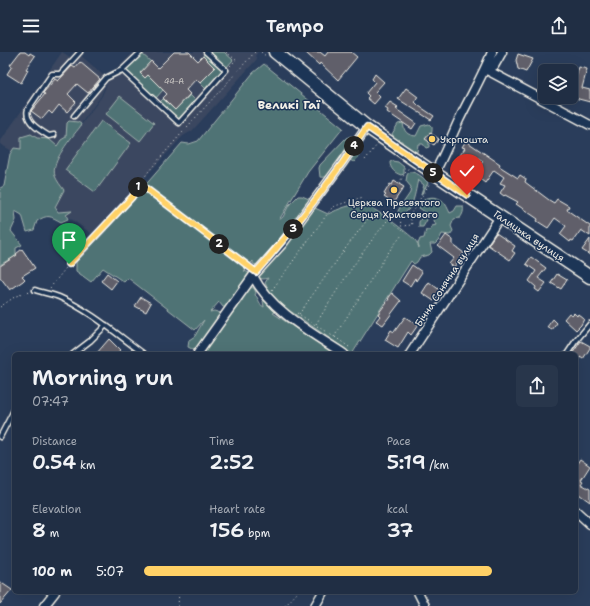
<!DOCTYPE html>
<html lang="en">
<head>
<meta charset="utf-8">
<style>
  :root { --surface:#202e44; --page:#28364b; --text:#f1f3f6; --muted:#a2a8b2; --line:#3d4a5d; --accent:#ffd166 }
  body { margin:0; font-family:"Shantell Sans",sans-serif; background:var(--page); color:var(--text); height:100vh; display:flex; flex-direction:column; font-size:15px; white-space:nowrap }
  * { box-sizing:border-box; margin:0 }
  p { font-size:13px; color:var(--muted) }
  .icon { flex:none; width:22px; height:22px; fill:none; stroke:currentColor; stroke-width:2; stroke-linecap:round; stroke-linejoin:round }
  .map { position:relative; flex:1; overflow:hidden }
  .panel { position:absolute; left:12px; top:300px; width:566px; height:242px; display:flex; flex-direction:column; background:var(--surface); border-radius:6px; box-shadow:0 4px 16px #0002,0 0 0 1px var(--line) }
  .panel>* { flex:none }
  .buttons { position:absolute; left:538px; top:12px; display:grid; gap:8px }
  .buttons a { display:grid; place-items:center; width:40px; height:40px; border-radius:6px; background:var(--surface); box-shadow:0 4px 16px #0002,0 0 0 1px var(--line); font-size:20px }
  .pin { position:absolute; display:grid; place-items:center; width:34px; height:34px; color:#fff; margin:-41px -17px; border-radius:50% 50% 50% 0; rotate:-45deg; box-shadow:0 0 4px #0007 }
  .pin .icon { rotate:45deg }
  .km { position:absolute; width:20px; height:20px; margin:-10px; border-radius:50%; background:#222; color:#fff; font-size:11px; line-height:20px; text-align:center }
  .round { display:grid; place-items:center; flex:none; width:42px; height:42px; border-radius:6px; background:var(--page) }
  .overview { display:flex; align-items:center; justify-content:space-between; height:68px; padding:0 20px }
  h1 { font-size:22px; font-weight:600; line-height:30px }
  .metrics { display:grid; grid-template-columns:repeat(3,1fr); gap:6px; height:68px; padding:4px 20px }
  .metrics div { display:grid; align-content:center }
  .metrics b { font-size:20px; font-weight:600 }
  .metrics small { font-size:11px; font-weight:400 }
  .metrics p { font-size:11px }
  ul { padding:0 20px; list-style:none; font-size:13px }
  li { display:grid; grid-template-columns:64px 48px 1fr; align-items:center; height:30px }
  li i { height:10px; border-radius:5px; background:var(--accent) }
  header { display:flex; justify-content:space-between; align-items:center; height:52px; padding:0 20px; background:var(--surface); font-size:18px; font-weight:600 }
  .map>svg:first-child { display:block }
  .built { fill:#3a4760 }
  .green { fill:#4f7374; stroke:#a2b2ae }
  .building { fill:#605f6a; stroke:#f4f1e8 }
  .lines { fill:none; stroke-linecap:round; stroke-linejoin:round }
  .lane-casing { stroke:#f4f1e8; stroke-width:7 }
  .street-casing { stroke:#f4f1e8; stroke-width:11 }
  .secondary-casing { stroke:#f4f1e8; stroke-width:15 }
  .path { stroke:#f4f1e8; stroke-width:1; stroke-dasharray:1 3; stroke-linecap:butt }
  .lane { stroke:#1d3557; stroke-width:4 }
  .street { stroke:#1d3557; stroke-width:8 }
  .secondary { stroke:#1d3557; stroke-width:12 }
  .route-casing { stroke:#fff; stroke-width:8 }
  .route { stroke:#ffd166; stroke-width:5 }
  .poi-dot { fill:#ffd166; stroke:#1d3557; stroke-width:1.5 }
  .labels { text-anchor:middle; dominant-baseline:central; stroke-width:3; stroke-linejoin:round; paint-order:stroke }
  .number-label { font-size:8px; fill:#cfccc8 }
  .poi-label { font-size:10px; fill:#f4f1e8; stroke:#1d3557; text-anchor:start }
  .street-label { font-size:10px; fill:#f4f1e8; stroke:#1d3557 }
  .quarter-label { font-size:12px; font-weight:bold; fill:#f4f1e8; stroke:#1d3557 }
</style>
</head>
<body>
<header><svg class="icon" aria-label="menu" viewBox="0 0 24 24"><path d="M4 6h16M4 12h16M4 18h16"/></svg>Tempo<svg class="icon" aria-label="share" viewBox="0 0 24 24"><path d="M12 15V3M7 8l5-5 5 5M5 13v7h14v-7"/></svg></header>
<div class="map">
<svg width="590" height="554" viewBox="0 0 590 554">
  <rect width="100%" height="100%" fill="#2a3d5b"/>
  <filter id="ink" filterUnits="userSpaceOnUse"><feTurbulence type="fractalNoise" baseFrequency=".025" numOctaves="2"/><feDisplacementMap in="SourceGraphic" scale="8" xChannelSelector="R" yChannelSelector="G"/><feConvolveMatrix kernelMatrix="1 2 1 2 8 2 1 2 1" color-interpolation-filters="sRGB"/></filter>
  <g filter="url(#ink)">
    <path class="built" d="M62,0L72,6L77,0L104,24L106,31L101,44L46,119L0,92V90Z
      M134,0H258L255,4L257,7L192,79L183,84L92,182L33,140L102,44L107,32L114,20Z"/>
    <path class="green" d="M208,0H224L233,8L226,16Z
      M141,1L151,10L140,21L145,26L148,23L163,38L155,47L127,20L126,16Z
      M204,1L224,18L206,37L200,31L215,16L203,4Z
      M264,12L343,76L308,120L279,168L283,165L289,153L298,144H302L309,147L313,157L315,156L328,162C339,157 352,151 364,153C373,154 408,181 415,188C417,190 418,193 419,196L418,192L420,187L424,186L426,178H430L432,174L436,173L433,166L431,164L428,166L423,175H419V170L425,160L419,156C421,145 434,142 443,149C446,152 448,157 450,161L454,159L457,154H463C464,159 463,162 460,166L454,167L451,174L453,179L450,183L442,182L439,188L435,192H430L432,200L429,203L420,205L417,210L414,212L411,209L352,302L273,247L265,231L268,226L264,227L256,226L257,213L253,212V209L244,219L250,221L252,224L231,256L223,255L219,250L210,260L214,259L221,261V269L198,295L192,297L188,295L189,288L195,284L204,268L195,278L128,226L124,230L103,216L91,230L76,219V210L109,175L182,91L189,92L198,89L253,21Z
      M190,43L196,49L179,67H176L159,51L163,47L175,58Z
      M120,44L154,71L140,89L106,62Z
      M69,69L78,70L81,72L80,75C72,85 50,110 55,124C57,129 61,134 64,138L55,155L58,160L72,159L66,163L68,167L61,170C50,164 48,162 37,169L34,178L27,180L22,163L15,159L16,168L11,179L22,193L16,196V202L13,208H8L0,213V136L4,134L10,102L14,96L21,97V85L31,82L37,86L49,87L57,94L61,88L66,85L67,71Z
      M101,69L131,91L95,140L65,118Z
      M403,71C404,80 407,83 416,84L421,74L429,72L432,75C433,82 428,86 429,95L426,96L423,92H418L417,100L413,101L403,93L402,89L396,88L392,82L398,72Z
      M351,84L353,85L360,97L358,106L354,110L342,105C334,114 334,127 320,125L319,116L320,113L346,86Z
      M392,109L398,110L404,115V122L401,123C395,121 390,117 390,110Z
      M409,120C416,119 424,126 428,131L421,143L424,133L418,128C415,138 414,162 399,162L398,159L399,157L410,141L411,135L406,129L407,123Z
      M247,235L254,236L256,241L255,243C259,246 259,253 264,255L263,249L266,247L277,259L273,261L334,302H202L205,292L232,258L234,259L242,249L241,244Z"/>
    <path class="building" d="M20,0H25L29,3L30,1L35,4L26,17L28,18L21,31L7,22L12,14L10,13Z
      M174,0H189L198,9L203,4L215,16L200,31L196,27L186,38L190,42L175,58L163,46L167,42L148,23L145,26L140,21L151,9L158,16Z
      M305,0H320L325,4L328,0H351L357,5L338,28L320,11L319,13Z
      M518,2L533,7L526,20L518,17L516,8Z
      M80,10L100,27L88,41L77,32L68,42L76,50L67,60L59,53L52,62L49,59L42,67L31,59L32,58L45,42L43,41L55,27L58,29L72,14L75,16Z
      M579,15L587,17L582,36L590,38V50L571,45V32L574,33Z
      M375,22L384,30L375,40L380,45L374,52L367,46L369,44L366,41L375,30L372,27Z
      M406,36L418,45L415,50L419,54L434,64L431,68L398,47Z
      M390,50L398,55L396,57L416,71L412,77L387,60L388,58L385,56Z
      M430,81L439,87L434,93L425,87Z
      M466,89L500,112L499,114L518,126L520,123L526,127L525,130L549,148L554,151L557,147L569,154L567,158L590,174V184L581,178L573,189L571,188L570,190L560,182L566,174L555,166L548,176L537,169L538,167L516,152L518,150L505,143L504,144L500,141L505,133L500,131L504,125L494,118L485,131L476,124V123L475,122L483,109L472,102L464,114L456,109L465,96L462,95Z
      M394,129L404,135L393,151L384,145L386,143L384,142L390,132L392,133Z
      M496,181L515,194L512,199L515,201L510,208L488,193Z
      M446,183L453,188V193L464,201L454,215L449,212L454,206L438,194Z
      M590,187V203L582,198Z
      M22,197L35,216L22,224L25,227L23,229L10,238L0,225V214L17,203L16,202Z
      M531,205L546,216L538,226L546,231L539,240L535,237L536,235L529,229L536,219L526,212Z
      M412,213L422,220L416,229L415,226L410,234L402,229Z
      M107,221L117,229L111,237L101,229Z
      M557,222L567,228L561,237L551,231Z
      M429,230L441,239L434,249L422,241Z
      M392,241L401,249L383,273L376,269L380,264L378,262L389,247H388Z
      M141,245L151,251L146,260L135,254Z
      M569,261L572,263L574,261L577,264L578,262L584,267L581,273L576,278L564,267Z
      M405,265L418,273L411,283L408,280L398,296L385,288L391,278L394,280Z
      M553,267L557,271L552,278L547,275Z
      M109,287L120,298L116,302H96Z
      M581,289L590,294V296L583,307L580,305L576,313V302H572Z
      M580,407L590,414L581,428L583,429L581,432L590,437V450L576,440V413Z
      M0,530L12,538L0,552Z"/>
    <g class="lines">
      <g class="lane-casing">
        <path id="lane" d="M141,0L122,18L179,71L226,18L206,0
          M74,64L106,26L122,18
          M54,83L49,84C39,78 24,69 28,57L52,22H60L80,0
          M35,238C43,241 52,242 59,245C89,258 118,283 144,302
          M73,302L90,289L106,273
          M567,302L575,290L590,272
          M0,385L14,358"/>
      </g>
      <g class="street-casing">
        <path id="street" d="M485,17L590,73
          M485,17L494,14L502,0
          M434,121C444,105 451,85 459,68C470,45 483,23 492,0
          M253,224C271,259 312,281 344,302
          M198,302V301L253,224L283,191L343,110L367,75
          M410,302L500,165
          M576,459L590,472
          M418,540L425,554
          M44,554L55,540
          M315,554L323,540"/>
      </g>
      <g class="secondary-casing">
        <path id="secondary" d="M275,0L367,75L434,121L590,225"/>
      </g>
      <path class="path" d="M226,0L236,8L230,14
        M261,0L267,5
        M365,108L377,93
        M399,131L409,115
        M141,132L250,215
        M410,163L400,164L401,174L412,173L410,163L430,131
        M50,236L69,212L132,145L148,120L188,74L255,0
        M272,238L331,157L335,154L363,145
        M0,255L16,244L30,240
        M297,261L334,285L390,198L402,183
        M299,262L348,193L374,159
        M316,272C338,236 360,202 387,169
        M335,285L349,295
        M178,554L179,540
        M285,554L298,540"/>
      <use href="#lane" class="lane"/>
      <use href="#street" class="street"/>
      <use href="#secondary" class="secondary"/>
    </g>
  </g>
  <g class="lines" filter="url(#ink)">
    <g class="route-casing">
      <path id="route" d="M69,212L132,145L140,132L256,220C296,175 334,125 367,75L467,143"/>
    </g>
    <use href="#route" class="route"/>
  </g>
  <g class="poi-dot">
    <circle cx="432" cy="87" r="4"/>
    <circle cx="394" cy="138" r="4"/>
  </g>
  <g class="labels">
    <g class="number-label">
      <text x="174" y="29">44-А</text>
    </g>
    <g class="poi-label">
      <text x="440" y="87">Укрпошта</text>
      <text x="394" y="150" text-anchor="middle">Церква Пресвятого<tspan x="394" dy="12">Серця Христового</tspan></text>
    </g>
    <g class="street-label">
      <text transform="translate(529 184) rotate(34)">Галицька вулиця</text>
      <text transform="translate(447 228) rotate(-57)">Бічна Сонячна вулиця</text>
    </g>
    <g class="quarter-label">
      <text x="289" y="53">Великі Гаї</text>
    </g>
  </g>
</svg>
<div class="buttons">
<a><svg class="icon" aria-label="layers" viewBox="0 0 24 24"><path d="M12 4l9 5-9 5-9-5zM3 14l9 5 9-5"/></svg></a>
</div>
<div class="pin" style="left:69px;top:212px;background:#1e9e55"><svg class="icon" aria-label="arrive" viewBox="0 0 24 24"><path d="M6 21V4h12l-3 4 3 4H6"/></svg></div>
<div class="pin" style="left:467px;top:143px;background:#d93025"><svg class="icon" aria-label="check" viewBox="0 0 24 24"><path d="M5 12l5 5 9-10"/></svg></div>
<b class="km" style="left:138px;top:135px">1</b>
<b class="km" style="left:219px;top:192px">2</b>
<b class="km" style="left:293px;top:177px">3</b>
<b class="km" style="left:354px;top:94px">4</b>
<b class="km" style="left:433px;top:121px">5</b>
<section class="panel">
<div class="overview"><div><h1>Morning run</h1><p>07:47</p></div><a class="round"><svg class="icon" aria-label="share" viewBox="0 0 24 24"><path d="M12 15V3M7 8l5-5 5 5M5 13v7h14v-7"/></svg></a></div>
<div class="metrics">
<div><p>Distance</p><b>0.54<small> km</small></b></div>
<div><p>Time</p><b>2:52</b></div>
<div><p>Pace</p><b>5:19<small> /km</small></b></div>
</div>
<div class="metrics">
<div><p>Elevation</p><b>8<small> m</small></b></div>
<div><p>Heart rate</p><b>156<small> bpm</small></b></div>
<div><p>kcal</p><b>37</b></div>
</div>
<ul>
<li><b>100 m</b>5:07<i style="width:84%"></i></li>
</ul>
</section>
</div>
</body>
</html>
